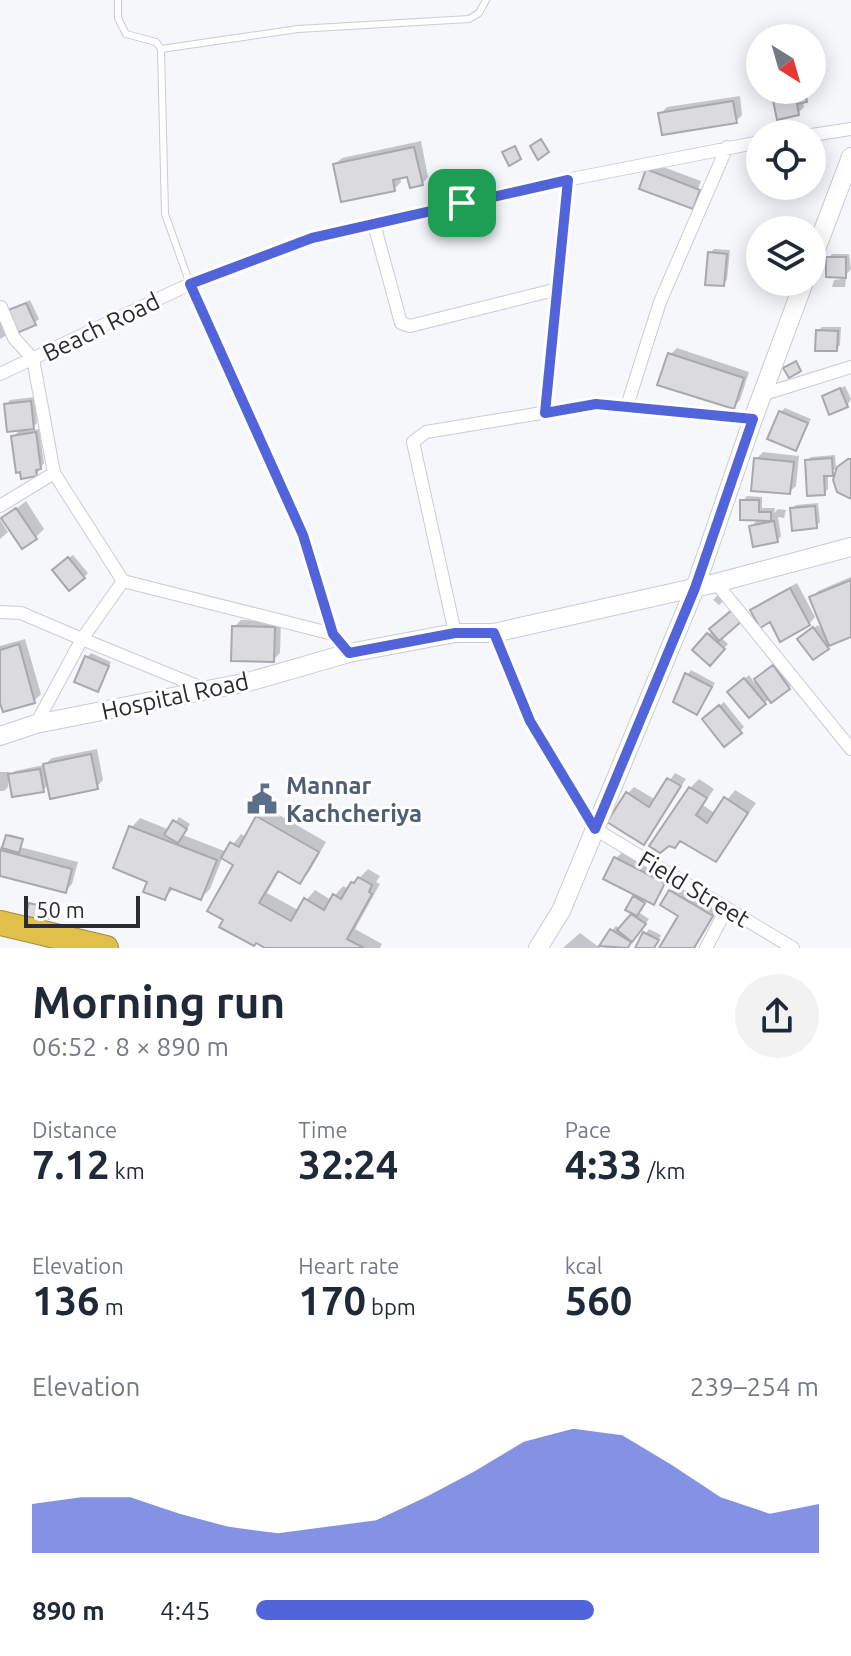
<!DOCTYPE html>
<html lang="en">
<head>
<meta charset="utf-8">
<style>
  :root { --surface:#fff; --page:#f2f2f3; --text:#1f2937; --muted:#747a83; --accent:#5164da }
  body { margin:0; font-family:Ubuntu,sans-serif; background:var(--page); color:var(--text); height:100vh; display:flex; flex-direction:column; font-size:30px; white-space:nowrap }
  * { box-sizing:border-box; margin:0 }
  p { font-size:26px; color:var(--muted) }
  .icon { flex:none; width:44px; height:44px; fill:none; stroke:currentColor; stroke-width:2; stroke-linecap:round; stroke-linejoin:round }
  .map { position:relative; height:948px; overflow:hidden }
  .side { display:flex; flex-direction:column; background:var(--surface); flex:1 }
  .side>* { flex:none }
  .needle { width:52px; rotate:143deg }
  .buttons { position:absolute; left:746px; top:24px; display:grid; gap:16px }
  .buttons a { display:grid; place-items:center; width:80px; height:80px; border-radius:50%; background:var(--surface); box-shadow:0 4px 20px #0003; font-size:40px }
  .scale { position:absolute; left:24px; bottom:20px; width:116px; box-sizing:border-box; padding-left:8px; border:4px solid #2b2c2d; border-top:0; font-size:22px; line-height:28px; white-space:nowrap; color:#2b2c2d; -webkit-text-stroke:6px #fff; paint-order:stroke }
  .pin { position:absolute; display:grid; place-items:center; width:68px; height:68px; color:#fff; margin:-34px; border-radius:16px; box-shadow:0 4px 12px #0006 }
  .round { display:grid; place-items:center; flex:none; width:84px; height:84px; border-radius:42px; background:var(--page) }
  .head { display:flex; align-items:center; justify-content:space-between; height:136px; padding:0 32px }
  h1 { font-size:44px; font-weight:700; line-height:60px }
  .metrics { display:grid; grid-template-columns:repeat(3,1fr); gap:12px; height:136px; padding:8px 32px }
  .metrics div { display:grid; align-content:center }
  .metrics b { font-size:40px; font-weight:700 }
  .metrics small { font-size:22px; font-weight:400 }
  .metrics p { font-size:22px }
  .chart { height:224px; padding:16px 32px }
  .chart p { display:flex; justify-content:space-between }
  .chart svg { width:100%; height:144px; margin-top:8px; fill:var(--accent); opacity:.7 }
  ul { padding:0 32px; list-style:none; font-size:26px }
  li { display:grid; grid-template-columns:128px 96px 1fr; align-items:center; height:60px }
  li i { height:20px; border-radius:10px; background:var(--accent) }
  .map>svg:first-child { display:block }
  .shadow { fill:#0003 }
  .building { fill:#dbdadf; stroke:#a9a8ac; stroke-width:2 }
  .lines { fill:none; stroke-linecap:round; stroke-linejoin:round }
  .lane-casing { stroke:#cbccd0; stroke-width:8 }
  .street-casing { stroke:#cbccd0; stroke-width:14 }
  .secondary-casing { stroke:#cbccd0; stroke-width:20 }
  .highway-casing { stroke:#a08d40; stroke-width:26 }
  .lane { stroke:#fff; stroke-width:6 }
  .street { stroke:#fff; stroke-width:12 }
  .secondary { stroke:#fff; stroke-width:18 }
  .highway { stroke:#dfc14a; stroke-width:24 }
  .route-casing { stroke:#fff; stroke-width:16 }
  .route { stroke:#5164da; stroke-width:10 }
  .labels { text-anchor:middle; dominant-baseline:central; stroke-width:6; stroke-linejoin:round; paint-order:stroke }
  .street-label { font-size:24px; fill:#2b2c2d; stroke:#fff }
  .service-label { font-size:24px; font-weight:bold; fill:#4e5e75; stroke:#fff; text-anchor:start }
</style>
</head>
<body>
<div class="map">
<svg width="851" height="948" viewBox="0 0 851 948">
  <rect width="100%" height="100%" fill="#f6f7fb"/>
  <path class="shadow" d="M812,87L813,93L803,101L804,107L798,113L773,90H812Z
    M740,96L742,115L736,121L660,114L667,107Z
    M421,141L428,177L422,184L409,175L400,177L401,182L394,189L335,164L342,158Z
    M655,164L701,181L693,202H697L692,207L648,171Z
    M714,249L730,250L727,280L723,284L710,253Z
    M832,254H849L851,269L845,276L828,258Z
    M841,279H846L845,287H832L834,280Z
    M30,300L39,319L34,323L10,311Z
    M0,310L10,333L0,339Z
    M822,327H841L840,345L836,349L818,331Z
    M677,348L749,372L740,400L733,407L670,355Z
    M845,386L851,399L847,406L824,396Z
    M35,397L37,423L29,431L39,429L44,463L36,475L13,437L22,428L6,405L10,400Z
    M785,408L811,419L796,449L781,412Z
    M763,452L799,456L796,486L789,492L756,459Z
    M835,455L836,469L828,474V489L824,493L807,461L811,457Z
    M747,496L762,497V508H775L774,513L778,509L786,510L784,518L778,517L781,536L777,541L751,526L759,519L743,501Z
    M26,501L44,529L35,538L4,519Z
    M818,503L820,522L816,526L792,509L796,505Z
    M0,519L8,532L0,539Z
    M73,555L88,573L84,577L58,566Z
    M851,577V635L827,647L804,635L818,625L824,633L811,598L818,591Z
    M797,583L815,617L809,624L770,619L753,610L759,604Z
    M719,594L725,599L719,605L713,600Z
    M241,620L281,621L280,653L273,660L234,627Z
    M713,630L728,644L710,663L695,650Z
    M25,639L41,694L34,701L0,695V646Z
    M91,653L111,662L97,690L87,657Z
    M778,663L793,684L764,703L734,688L749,675L754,682Z
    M691,670L715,683L697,713L683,682Z
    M724,702L744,727L740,731L708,715Z
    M97,749L103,780L96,787L49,784L43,790L9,777L8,787L4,791H0V772H10L9,776L15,771L44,765L52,758Z
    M675,773L686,779L644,842L627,794L634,787L656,800Z
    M699,779L714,789L703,805L716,814L735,790L756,803L724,850L715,859L681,839L690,788Z
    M267,808L326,842L309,872L300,881L280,870L267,893L298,910L315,890L331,900L343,886L349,889L368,869L380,876L376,882L380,884L355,929L382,944L380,948H269L256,941L236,864L223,856L210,889L201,898L175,887L164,898L150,880L131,828L140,818L170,830L179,817L190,824L183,835L227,852L241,834L246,837L258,817Z
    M9,834L23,838L20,847L78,862L72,884L65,891L0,874V848Z
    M623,852L670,876L653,902L646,898L638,912L649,919L627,948H606L602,946L612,930L616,926L621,929L635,913L634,897L637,894L616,858Z
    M677,884L718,908L695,948H661L680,915L670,891Z
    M32,903L46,906L44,915L50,908L58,911L55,921L28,915Z
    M649,929L661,935L655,948H637Z
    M580,933L600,948H563Z"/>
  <path class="building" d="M771,90H805L807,102L797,104L799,115L777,120Z
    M733,101L737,123L662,135L658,113Z
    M541,139L549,152L538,160L530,146Z
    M515,146L521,159L509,166L502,152Z
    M414,147L423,185L410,188L407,177L393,180L395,191L341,202L333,164Z
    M646,169L700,190L693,209L639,189Z
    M708,252L727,254L724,286L705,285Z
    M826,257H846V278L826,277Z
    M26,303L36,325L17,333L8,310Z
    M816,330L838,331L837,351H815Z
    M668,353L744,378L734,409L657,385Z
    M796,361L801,371L789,378L783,368Z
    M840,388L848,407L829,415L822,396Z
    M31,401L34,429L7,432L4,404Z
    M779,411L808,423L796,451L767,439Z
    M36,432L41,469L36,470L37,476L21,479L20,472L16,473L11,436Z
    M754,458L794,462L790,494L751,491Z
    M832,458L833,476H824L825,495L807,496L805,460Z
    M848,459H851V499L837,492L833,480L837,467Z
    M740,500H759V512H771V521L740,520Z
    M815,506L817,528L792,531L790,508Z
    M16,508L37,539L22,549L1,518Z
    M774,521L778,542L753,547L749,526Z
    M68,557L85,578L69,591L52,570Z
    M851,580V637L829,646L809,597Z
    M790,588L810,625L780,642L770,622L760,628L750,610Z
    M732,610L742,621L719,641L709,629Z
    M232,626L275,627L274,662L231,661Z
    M813,627L829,649L813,660L797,639Z
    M707,633L725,649L710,666L692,650Z
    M19,644L35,703L3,712L0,703V650Z
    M85,656L109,666L98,692L74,682Z
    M773,665L790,689L771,703L754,679Z
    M685,673L712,687L697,715L673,702Z
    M744,678L766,704L749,718L727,692Z
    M719,705L742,733L724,747L702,719Z
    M91,754L98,789L50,799L43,764Z
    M40,769L44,792L12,797L8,774Z
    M667,778L681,786L644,845L607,822L626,792L649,807Z
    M689,787L707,798L696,815L707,823L724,797L748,813L716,862L680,841L675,848L669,846L660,853L649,846Z
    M256,816L319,852L300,884L278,871L259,903L291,921L304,898L324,910L333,894L341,899L351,882L354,883L358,877L372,885L369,892L372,894L347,939L364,948H265L256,943L254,946L219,927L223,920L207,911L233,865L221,858L230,842L239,847Z
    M173,820L187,829L178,843L164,835Z
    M129,826L217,860L201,900L170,888L165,900L143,892L147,882L113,868Z
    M6,835L23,839L19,853L2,848Z
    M0,850L72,869L66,893L0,876Z
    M614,857L665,883L654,905L603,879Z
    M669,890L713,916L694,948H659L678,916L660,905Z
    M633,896L645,903L637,916L625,910Z
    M29,903L46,907L43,920L25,916Z
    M631,914L646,924L632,942L617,930Z
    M610,929L631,942L628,948L599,946Z
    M643,932L659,940L654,948H635Z"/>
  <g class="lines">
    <g class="lane-casing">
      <path id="lane" d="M118,0V18L126,34L156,42L161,49L165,214L190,284L303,535L333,634
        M161,49L298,29L469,19L479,13L486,0"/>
    </g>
    <g class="street-casing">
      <path id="street" d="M812,135L851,129
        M374,224L401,323L410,326L558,289L568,180
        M0,374L190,284L312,238L551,183L760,142
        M761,395L851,367
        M627,406L660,302L727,147
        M545,413L558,289
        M54,473L123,581L82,639L207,690
        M0,506L54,473L33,359L14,338L1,307
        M123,581L333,634L349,653
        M716,583L851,749
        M0,612L21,613L82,639L36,724
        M455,633L413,442L426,432L596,404L753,419
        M494,633L530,721L595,829L793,948
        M706,948L726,910"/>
    </g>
    <g class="secondary-casing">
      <path id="secondary" d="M812,260L851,157
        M0,736L36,724L248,682L349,653L455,633H494L716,583L851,547
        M538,948L561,911L695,588L753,419L804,282"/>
    </g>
    <g class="highway-casing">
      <path id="highway" d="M0,923L106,948"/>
    </g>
    <use href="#lane" class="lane"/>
    <use href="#street" class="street"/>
    <use href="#secondary" class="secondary"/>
    <use href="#highway" class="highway"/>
  </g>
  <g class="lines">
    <g class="route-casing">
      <path id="route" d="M568,180L545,413L596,404L753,419L695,588L595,829L530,721L494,633H455L349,653L333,634L303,535L190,284L312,238Z"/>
    </g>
    <use href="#route" class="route"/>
  </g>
  <defs>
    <g id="civic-bare" transform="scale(2.4)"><path d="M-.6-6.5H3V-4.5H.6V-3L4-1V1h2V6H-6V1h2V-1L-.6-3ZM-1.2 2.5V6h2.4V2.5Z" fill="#5c6f8a" stroke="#fff" stroke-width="2.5" paint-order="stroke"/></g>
  </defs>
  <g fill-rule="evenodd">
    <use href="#civic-bare" x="262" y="799"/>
  </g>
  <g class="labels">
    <g class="street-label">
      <text transform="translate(101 327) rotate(-26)">Beach Road</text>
      <text transform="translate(175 696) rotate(-12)">Hospital Road</text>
      <text transform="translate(694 889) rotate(31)">Field Street</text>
    </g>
    <g class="service-label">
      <text x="286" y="785">Mannar<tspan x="286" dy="28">Kachcheriya</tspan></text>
    </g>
  </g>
</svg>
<div class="buttons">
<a><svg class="needle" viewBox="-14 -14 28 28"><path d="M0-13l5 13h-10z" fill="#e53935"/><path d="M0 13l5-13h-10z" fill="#747a83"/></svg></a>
<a><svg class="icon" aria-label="locate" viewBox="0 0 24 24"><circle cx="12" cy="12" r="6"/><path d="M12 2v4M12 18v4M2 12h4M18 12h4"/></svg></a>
<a><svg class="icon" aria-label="layers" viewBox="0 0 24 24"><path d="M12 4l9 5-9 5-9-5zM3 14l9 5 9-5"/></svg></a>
</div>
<div class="scale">50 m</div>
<div class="pin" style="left:462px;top:203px;background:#1e9e55"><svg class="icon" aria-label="arrive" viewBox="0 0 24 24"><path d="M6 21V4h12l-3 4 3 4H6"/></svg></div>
</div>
<section class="side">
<div class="head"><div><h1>Morning run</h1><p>06:52 · 8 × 890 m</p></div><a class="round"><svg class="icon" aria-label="share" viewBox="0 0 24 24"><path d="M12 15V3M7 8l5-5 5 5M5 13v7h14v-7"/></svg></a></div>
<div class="metrics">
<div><p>Distance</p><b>7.12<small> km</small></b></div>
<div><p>Time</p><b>32:24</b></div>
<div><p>Pace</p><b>4:33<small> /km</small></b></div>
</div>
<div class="metrics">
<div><p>Elevation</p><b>136<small> m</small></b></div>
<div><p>Heart rate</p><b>170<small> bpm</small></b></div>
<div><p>kcal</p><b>560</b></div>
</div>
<div class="chart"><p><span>Elevation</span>239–254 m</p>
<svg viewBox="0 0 160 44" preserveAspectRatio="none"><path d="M0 44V29L10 27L20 27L30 32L40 36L50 38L60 36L70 34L80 27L90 19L100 10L110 6L120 8L130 17L140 27L150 32L160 29V44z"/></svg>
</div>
<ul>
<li><b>890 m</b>4:45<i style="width:60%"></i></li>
</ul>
</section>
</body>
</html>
